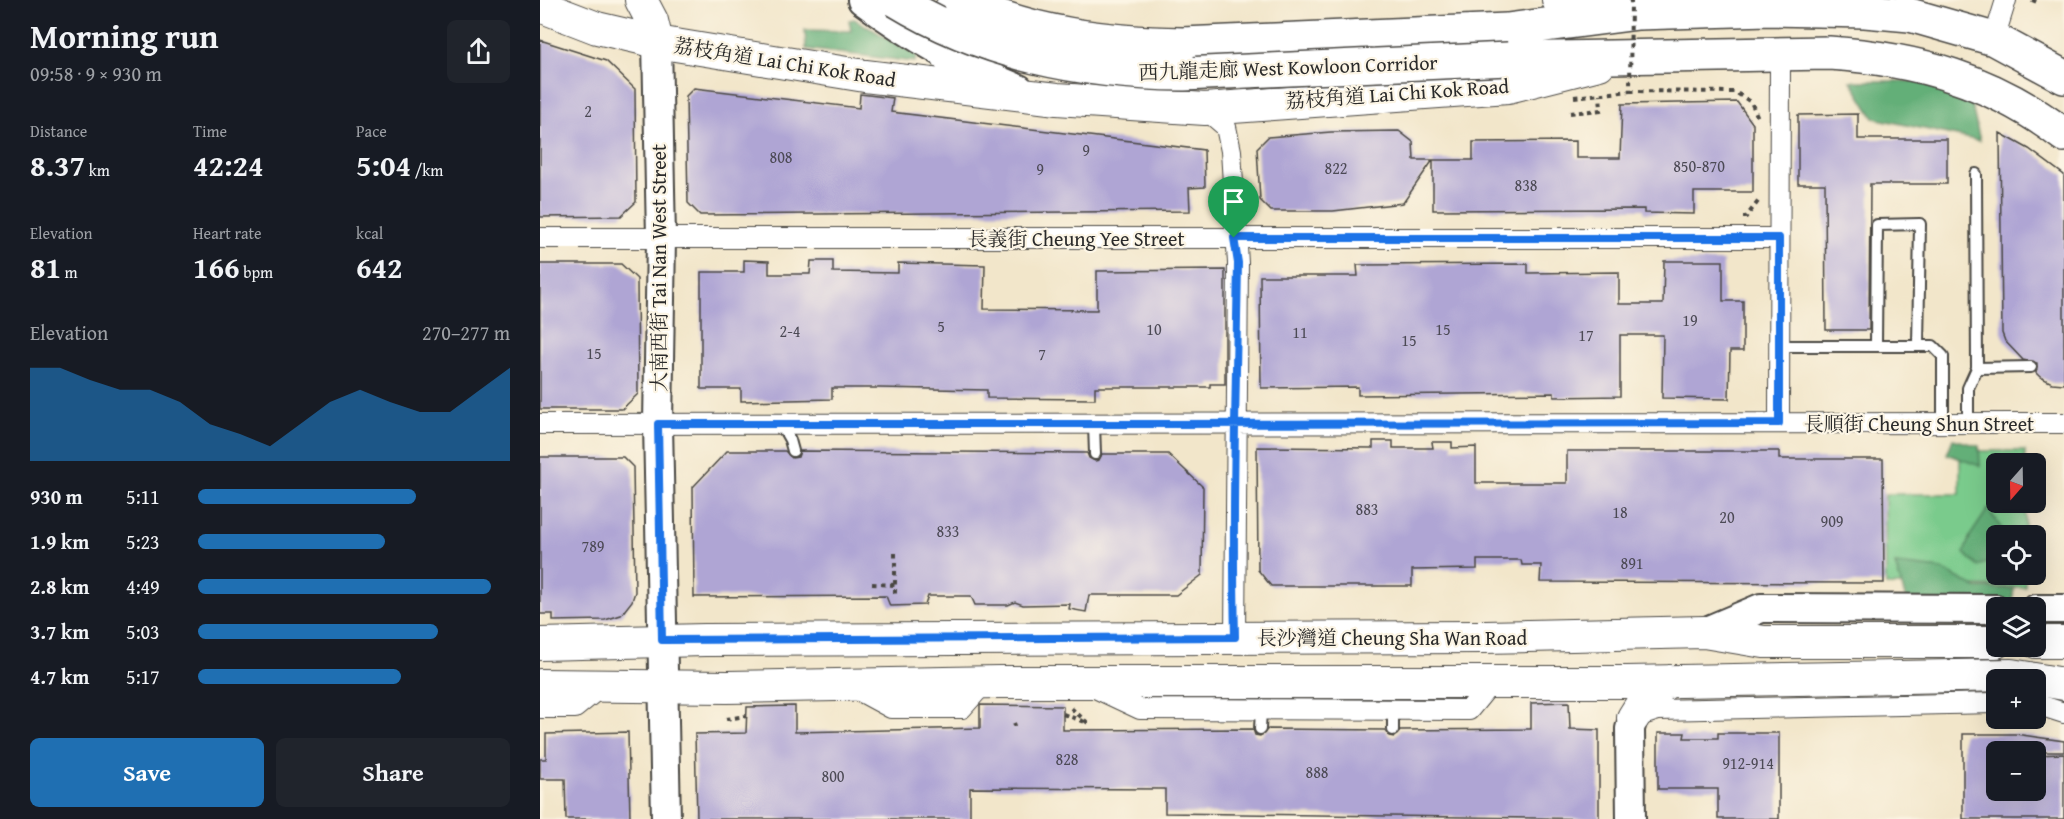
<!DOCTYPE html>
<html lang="en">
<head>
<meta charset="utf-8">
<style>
  :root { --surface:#171b24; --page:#20242c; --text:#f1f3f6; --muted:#9ea1a6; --accent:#1f6fb2 }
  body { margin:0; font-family:"Gentium Book Plus","Noto Serif TC",serif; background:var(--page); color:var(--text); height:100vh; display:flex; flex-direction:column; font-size:22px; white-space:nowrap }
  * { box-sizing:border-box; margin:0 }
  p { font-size:20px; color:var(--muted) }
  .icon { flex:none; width:33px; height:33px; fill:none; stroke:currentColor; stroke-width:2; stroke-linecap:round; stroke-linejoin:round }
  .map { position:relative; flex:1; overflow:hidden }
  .panel { display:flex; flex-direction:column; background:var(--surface); width:540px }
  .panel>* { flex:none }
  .needle { width:39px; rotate:200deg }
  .fabs { position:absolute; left:1446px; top:453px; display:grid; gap:12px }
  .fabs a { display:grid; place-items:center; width:60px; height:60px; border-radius:9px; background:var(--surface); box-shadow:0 6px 24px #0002; font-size:30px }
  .pin { position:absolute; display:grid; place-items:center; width:51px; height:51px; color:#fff; margin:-62px -26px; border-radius:50% 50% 50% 0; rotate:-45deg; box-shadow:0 0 6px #0007 }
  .pin .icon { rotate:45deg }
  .round { display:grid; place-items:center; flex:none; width:63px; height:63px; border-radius:9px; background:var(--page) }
  .overview { display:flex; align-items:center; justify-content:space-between; height:102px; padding:0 30px }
  h1 { font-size:33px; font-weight:700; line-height:45px }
  .metrics { display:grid; grid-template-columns:repeat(3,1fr); gap:9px; height:102px; padding:6px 30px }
  .metrics div { display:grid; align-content:center }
  .metrics b { font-size:30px; font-weight:700 }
  .metrics small { font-size:16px; font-weight:400 }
  .metrics p { font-size:16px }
  .chart { height:168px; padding:12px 30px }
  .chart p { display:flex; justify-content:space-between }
  .chart svg { width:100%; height:108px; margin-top:6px; fill:var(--accent); opacity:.7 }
  .primary-button { display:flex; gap:12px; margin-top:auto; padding:12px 30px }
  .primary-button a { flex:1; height:69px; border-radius:9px; background:var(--accent); color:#fff; font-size:24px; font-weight:700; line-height:69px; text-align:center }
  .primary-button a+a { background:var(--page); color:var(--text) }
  ul { padding:0 30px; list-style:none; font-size:20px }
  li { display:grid; grid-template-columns:96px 72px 1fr; align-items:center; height:45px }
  li i { height:15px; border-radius:8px; background:var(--accent) }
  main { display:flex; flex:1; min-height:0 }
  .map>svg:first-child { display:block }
  .green { fill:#7acb8c; stroke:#527b5c; stroke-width:1.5 }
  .forest { fill:#63af78; stroke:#476d52; stroke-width:1.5 }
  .building { fill:#afa5d4 }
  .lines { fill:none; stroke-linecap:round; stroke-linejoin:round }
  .lane-casing { stroke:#494743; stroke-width:14 }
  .street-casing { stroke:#494743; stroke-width:22 }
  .secondary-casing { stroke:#494743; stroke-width:32 }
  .primary-casing { stroke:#494743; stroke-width:34 }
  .highway-casing { stroke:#494743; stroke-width:36 }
  .path { stroke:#494743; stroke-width:4; stroke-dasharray:4.5 4.5; stroke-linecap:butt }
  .lane { stroke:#fff; stroke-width:10 }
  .street { stroke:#fff; stroke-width:20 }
  .secondary { stroke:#fff; stroke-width:28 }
  .primary { stroke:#fff; stroke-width:32 }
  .highway { stroke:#fff; stroke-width:33 }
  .highway-bridge-casing { stroke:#494743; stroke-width:36; stroke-linecap:butt }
  .path-bridge { stroke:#494743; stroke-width:4; stroke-dasharray:4.5 4.5; stroke-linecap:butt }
  .highway-bridge { stroke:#fff; stroke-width:33 }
  .route-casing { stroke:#fff; stroke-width:12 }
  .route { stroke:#1a73e8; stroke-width:8 }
  .labels { text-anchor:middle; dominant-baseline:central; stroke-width:4.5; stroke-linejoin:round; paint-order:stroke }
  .number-label { font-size:16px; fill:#4c4a55 }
  .street-label { font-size:20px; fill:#2b2b2b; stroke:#fcf5e5 }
</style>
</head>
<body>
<main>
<section class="panel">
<div class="overview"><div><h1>Morning run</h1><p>09:58 · 9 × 930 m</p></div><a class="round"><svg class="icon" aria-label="share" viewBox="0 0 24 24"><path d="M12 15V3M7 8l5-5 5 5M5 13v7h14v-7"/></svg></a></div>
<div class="metrics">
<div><p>Distance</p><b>8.37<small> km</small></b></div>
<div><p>Time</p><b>42:24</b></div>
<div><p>Pace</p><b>5:04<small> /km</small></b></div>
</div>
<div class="metrics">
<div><p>Elevation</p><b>81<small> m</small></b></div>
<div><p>Heart rate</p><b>166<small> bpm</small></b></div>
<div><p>kcal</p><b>642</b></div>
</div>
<div class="chart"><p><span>Elevation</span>270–277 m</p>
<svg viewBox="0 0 160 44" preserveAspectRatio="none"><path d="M0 44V6L10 6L20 11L30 15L40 15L50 20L60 29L70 33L80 38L90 29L100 20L110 15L120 20L130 24L140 24L150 15L160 6V44z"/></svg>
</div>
<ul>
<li><b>930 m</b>5:11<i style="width:70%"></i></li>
<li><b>1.9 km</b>5:23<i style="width:60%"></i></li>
<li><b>2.8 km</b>4:49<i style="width:94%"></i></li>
<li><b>3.7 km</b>5:03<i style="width:77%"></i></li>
<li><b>4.7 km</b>5:17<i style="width:65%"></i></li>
</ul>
<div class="primary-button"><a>Save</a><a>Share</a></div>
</section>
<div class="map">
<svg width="1524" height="819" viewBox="0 0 1524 819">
  <rect width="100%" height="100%" fill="#fcf5e5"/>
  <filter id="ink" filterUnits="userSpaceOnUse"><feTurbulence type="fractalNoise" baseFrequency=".0167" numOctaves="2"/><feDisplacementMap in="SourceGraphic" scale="12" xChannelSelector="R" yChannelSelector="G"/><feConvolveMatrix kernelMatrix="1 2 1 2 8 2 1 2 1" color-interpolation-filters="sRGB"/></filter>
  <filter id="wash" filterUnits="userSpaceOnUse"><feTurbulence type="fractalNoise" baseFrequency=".008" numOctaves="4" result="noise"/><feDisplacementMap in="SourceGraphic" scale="24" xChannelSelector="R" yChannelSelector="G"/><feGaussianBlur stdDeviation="1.35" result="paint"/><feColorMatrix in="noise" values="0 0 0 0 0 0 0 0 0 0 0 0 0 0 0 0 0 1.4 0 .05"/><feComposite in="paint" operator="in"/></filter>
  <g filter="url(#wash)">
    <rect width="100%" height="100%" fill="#f2e6ca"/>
    <path class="green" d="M1420,451H1485V463L1456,464V502L1485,503V535L1456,536V574L1485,575V587L1346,585L1345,494H1420Z"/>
    <path class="forest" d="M314,19L377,55L375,62L266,49L265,30L311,31L309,20Z
      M1311,81H1387L1431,102L1440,141L1334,118Z
      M1413,439L1439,446L1440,466L1407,454Z
      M1448,509L1466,535L1456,536V560L1437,566L1424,553L1430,536Z
      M1355,564L1402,569L1436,588L1474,589L1471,607L1367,603Z"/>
    <g id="blocks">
      <path class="building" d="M0,40L66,61L95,89L96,202L81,216L0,217Z
        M154,88L319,108L320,94L353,98L351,112L664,150L665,187L649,188L650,211L160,215L148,203L146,96Z
        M1197,102L1213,124V192H1154V214L1104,213V209L893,210V160H933V142L1036,141V158H1080L1082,104Z
        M1318,114V139H1407V184H1330L1329,330H1286L1285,184H1258V115Z
        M859,131L873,142L874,160H893L863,203L793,211H731L720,200L717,148L728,137L791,132Z
        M1460,133L1489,149L1524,175V384L1512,383L1500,377L1496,373L1497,363L1483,360L1465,341L1462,333Z
        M204,260L229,261V274H270L271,261H293V272L358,273V263L445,265L444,309L557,310V271L685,270V384H670V387H555V399L447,398V390L339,388H292V399L201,401V389H161V272H204Z
        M1124,261H1183V301H1203V351H1190L1189,399L1122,398L1123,335H1080V396L1014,397V393L818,395V387L721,388L720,276H818L817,265L988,264V273L1079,272V304H1123Z
        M0,264H81L97,279L98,394L82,409H0Z
        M833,441H853V448H893L892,442H912V448L936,447V483H1027V451H1239V459H1343L1344,583L1000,582L1001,565H982L981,560H937V569L872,570V586H731L718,570L717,447L833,448Z
        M187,451H245L252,458L258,457L260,451L547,453L549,458L555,461L559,460L562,454H628L663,487L662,575L636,595H549L546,612L529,609L530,604L483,605L475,602L468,605H435L431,596H388L385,605L350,606L346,596L154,597L153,487Z
        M0,457H83L93,467L95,592L92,601L81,615L65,620L13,621V614H0Z
        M1029,702L1030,729L1059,730V819L625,813V789L430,788V819H157L155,734L206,733L207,707L255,706V732L440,728V705L523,706V730L713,729L715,735L720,736L728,729L846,730L849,736L854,737L860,730L991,729V703Z
        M88,732L90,819H26L25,779H0V759H6V734Z
        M1118,733H1145L1144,738H1178V733H1239V819H1178V789H1118Z
        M1423,734H1475L1524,741V752H1456V790H1496V755L1524,754V819H1423Z"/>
    </g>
  </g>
  <g filter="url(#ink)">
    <use href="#blocks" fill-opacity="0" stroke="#494743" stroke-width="1.5"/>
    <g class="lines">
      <g class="lane-casing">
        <path id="lane" d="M1239,346H1393L1403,356V423
          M1336,346L1337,225L1380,224L1378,346
          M1437,368L1491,367
          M1428,423V388L1437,368L1436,174
          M241,424L250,440L253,451
          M554,424L555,454
          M720,729L721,710
          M853,730V711"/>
      </g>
      <g class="street-casing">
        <path id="street" d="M1454,39L1466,0
          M665,109L686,127L691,151L698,263L695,637
          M0,238H1239
          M1239,423L1240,55
          M0,424L1524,423
          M553,687L600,709L929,710L952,682
          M314,688L351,708H422L445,682
          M1496,704L1524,713
          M0,708H35L63,685
          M1093,718L1118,710L1456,703"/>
      </g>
      <g class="secondary-casing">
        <path id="secondary" d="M322,0C372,37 422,66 479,89
          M117,42L121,238L118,424L126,819
          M1496,609H1524
          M1164,632L1221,608L1456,609
          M1091,819L1090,729L1093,718"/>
      </g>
      <g class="primary-casing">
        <path id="primary" d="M101,0L112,21L117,42
          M1018,0L1085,10
          M0,6L57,28L117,42L325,76L517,99L665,109L968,87L1059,64
          M407,56C402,37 400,19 415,4
          M1496,642H1524
          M0,644L165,640L945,637L1164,632L1224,642H1456
          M0,685L187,687L459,682H1087L1471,675L1524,684
          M1093,718L1106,697L1129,681"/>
      </g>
      <g class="highway-casing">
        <path id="highway" d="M643,44L967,30L1098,13L1227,9L1325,11L1370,15L1454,39L1524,77
          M968,59L1289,53C1377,59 1453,80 1524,135"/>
      </g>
      <path class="path" d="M1492,0L1499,3
        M1090,91L1195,92L1211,102L1219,120
        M1030,113L1061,110L1060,94
        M1203,217H1206L1220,199
        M355,553V597
        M332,584L356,585
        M531,708L548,723
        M523,714L545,722
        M186,719L207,716
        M1464,722L1487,724
        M474,723L475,726"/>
      <use href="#lane" class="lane"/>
      <use href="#street" class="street"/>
      <use href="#secondary" class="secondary"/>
      <use href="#primary" class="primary"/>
      <use href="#highway" class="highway"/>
      <g class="highway-bridge-casing">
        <path id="highway-bridge" d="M356,0C445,54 541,73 644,74L968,59
          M420,0C489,34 568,43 643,44"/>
      </g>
      <path class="path-bridge" d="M1034,97L1090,91L1091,0"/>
      <use href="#highway-bridge" class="highway-bridge"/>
    </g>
  </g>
  <g class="lines" filter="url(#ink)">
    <g class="route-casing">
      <path id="route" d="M694,238L698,263C696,387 692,512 695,637L122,640L118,424H614C822,424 1030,423 1239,423V238H694"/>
    </g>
    <use href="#route" class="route"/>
  </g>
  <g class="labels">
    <g class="number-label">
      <text x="48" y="111">2</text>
      <text x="546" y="150">9</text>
      <text x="241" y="157">808</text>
      <text x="1159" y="166">850-870</text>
      <text x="796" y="168">822</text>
      <text x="500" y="169">9</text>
      <text x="986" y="185">838</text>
      <text x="1150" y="320">19</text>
      <text x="401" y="326">5</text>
      <text x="614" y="329">10</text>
      <text x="903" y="329">15</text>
      <text x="250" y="331">2-4</text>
      <text x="760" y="332">11</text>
      <text x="1046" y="335">17</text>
      <text x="869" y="340">15</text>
      <text x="54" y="353">15</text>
      <text x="502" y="354">7</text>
      <text x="827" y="509">883</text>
      <text x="1080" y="512">18</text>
      <text x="1187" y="517">20</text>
      <text x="1292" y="521">909</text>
      <text x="408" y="531">833</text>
      <text x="53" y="546">789</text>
      <text x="1092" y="563">891</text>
      <text x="527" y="759">828</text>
      <text x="1208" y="763">912-914</text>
      <text x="777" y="772">888</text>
      <text x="293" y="776">800</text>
    </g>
    <g class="street-label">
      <text transform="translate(245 62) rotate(9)">荔枝角道 Lai Chi Kok Road</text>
      <text transform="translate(748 67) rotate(-2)">西九龍走廊 West Kowloon Corridor</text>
      <text transform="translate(857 93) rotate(-4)">荔枝角道 Lai Chi Kok Road</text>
      <text x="536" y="238">長義街 Cheung Yee Street</text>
      <text transform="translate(118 268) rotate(-90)">大南西街 Tai Nan West Street</text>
      <text x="1379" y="423">長順街 Cheung Shun Street</text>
      <text x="852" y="637">長沙灣道 Cheung Sha Wan Road</text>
    </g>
  </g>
</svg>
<div class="fabs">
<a><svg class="needle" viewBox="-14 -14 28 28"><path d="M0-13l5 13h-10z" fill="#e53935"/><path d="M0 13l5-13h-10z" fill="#9ea1a6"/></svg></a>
<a><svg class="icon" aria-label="locate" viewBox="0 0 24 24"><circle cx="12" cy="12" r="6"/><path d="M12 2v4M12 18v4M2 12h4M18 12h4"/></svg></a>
<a><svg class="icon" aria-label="layers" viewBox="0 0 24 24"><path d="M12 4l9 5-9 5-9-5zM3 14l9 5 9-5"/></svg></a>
<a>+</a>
<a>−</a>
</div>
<div class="pin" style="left:694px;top:238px;background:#1e9e55"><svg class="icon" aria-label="arrive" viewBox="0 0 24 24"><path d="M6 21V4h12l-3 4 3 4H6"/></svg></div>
</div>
</main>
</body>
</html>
